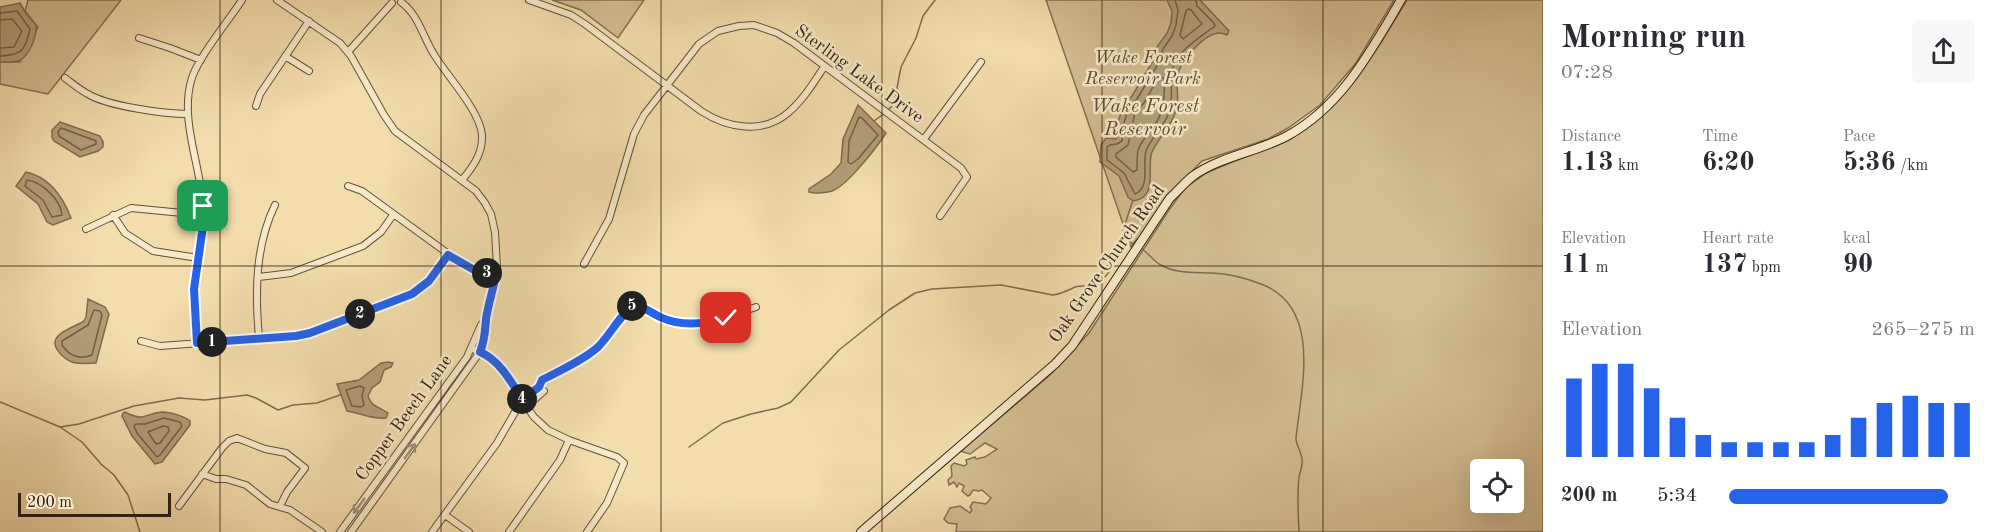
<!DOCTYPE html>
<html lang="en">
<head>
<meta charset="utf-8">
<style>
  :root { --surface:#fff; --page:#f7f7f7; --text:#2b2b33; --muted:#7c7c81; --accent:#2563eb }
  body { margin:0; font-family:"Old Standard TT",serif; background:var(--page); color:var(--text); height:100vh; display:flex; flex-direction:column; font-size:22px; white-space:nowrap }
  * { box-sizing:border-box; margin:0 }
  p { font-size:20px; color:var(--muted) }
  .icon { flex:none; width:33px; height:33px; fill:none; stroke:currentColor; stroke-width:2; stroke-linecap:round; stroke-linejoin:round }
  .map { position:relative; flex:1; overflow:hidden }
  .side { display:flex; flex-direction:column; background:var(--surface); width:450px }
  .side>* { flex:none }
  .buttons { position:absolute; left:1470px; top:459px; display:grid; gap:12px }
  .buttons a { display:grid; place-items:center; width:54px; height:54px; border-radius:6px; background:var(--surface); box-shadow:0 6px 24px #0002; font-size:30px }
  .scale { position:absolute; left:18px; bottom:15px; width:153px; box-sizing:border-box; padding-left:6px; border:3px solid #352111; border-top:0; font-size:16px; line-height:21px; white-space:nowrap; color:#352111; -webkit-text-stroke:4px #f7e9ca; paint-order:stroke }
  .pin { position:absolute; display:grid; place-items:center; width:51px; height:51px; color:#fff; margin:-26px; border-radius:12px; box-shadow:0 3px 9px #0006 }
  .km { position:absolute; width:30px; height:30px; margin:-15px; border-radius:50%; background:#222; color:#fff; font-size:16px; line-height:30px; text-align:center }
  .round { display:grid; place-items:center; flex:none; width:63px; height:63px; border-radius:6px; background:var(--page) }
  .head { display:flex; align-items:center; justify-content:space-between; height:102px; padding:0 18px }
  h1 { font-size:33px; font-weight:600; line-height:45px }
  .stats { display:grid; grid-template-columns:repeat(3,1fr); gap:9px; height:102px; padding:6px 18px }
  .stats div { display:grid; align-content:center }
  .stats b { font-size:26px; font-weight:600 }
  .stats small { font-size:16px; font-weight:400 }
  .stats p { font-size:16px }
  .chart { height:168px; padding:12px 18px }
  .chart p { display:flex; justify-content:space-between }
  .chart svg { width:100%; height:108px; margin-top:6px; stroke:var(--accent); stroke-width:6 }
  ul { padding:0 18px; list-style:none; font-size:20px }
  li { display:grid; grid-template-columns:96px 72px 1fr; align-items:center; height:45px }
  li i { height:15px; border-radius:8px; background:var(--accent) }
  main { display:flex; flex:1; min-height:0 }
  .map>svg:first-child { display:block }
  .green { fill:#d3bd92; stroke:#846f52; stroke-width:1.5; fill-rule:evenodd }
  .water { fill:#b29d78; stroke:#806b4f; stroke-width:1.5 }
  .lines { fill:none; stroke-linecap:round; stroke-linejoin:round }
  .shore { stroke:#745f44; stroke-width:1.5 }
  .stream { stroke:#806b4f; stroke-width:1.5 }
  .minor-casing { stroke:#645038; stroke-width:8 }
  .secondary-casing { stroke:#352111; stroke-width:10 }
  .minor { stroke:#f7e9ca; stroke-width:6 }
  .secondary { stroke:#f7e9ca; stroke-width:8 }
  .oneway { stroke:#a08f77 }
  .route-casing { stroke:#fff; stroke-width:12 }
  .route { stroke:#2563eb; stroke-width:8 }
  .grid { fill:none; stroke:#352111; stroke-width:1.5; stroke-opacity:0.55 }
  .labels { text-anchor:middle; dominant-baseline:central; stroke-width:5; stroke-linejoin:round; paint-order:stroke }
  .park-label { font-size:18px; font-style:italic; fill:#5c4831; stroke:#f7e9ca }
  .street-label { font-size:18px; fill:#352111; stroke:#f7e9ca }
  .water-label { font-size:20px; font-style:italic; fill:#614c35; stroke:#f7e9ca }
</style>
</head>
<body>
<main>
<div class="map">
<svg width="1543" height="532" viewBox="0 0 1543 532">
  <rect width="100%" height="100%" fill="#f3ddad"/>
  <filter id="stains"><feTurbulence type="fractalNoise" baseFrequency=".00333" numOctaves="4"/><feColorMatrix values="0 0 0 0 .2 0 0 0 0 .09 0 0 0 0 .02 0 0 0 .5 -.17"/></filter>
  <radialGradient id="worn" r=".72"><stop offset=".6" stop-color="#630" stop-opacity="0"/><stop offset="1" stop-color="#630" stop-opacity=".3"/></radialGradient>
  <path class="green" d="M28,0H121L48,94L0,84V62H20L38,27L25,11Z
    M552,0H644L618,38L581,10Z
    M1046,0H1394L1356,63L1320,105L1288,128L1268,139L1202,161L1170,194L1140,240L1137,239L1131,247Z
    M1407,0H1543V532H956L957,524L948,523L944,519L950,508L960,506L970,513L972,510L970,507L973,502L986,504L991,498L982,490L979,491L973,490L970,495L968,496L962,491L964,486L959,483L957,487L954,482L949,485L948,480L952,476L951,466L954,463L964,466L967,464L966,460L975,457L976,459L985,457L997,449L985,443L970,454L960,451L1050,375L1089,333L1169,210L1184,189L1206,173L1283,141L1355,80L1380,44ZM1480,470H1514V502H1480Z"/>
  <path class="water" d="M1167,0H1200L1229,31L1227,35C1225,34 1220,33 1218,33C1203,35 1180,61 1178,75C1175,90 1181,98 1174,116C1169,129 1154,143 1151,155C1148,172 1157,198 1133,201L1128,197L1119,176L1100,162L1101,145L1106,138L1116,139V129L1124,103L1132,96L1153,61L1157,47L1167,33L1171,23L1172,11Z
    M20,3L27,15L36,25C37,36 30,55 20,60C15,63 6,62 0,62V7Z
    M858,105L886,133C877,147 847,186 832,191C826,193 814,194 809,192V189L831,174L841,163L843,139Z
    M60,122L100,136L103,142V147L98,151L80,157L54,141L52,137V130Z
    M26,172C49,177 63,197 71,218L53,225L47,222L38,204L16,186Z
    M88,299L105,307L109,314L96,363C90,363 83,364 76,363C66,362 48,346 58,336C65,329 76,326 84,321L86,317Z
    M388,362L393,363L391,367L384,370L380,382L372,388L368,396C371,407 380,407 388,413L386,418C375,420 360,413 347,411L337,384L359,380L381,363Z
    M125,412C146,423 144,413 162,412C170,412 184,416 190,421V425L162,462L155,464L132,436L122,416L123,413Z"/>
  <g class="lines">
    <path class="shore" d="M1175,0L1178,10L1176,25L1172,36L1163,49L1158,64L1137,99L1129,107L1122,129V141L1117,144L1110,145L1107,147V160L1124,173L1135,194C1151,187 1142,164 1146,151C1151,138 1162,129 1168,115C1173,102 1171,92 1171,78C1171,54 1198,39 1215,26L1214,23L1197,6L1196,0
      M1188,9L1191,10L1202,24L1183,39L1180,35L1186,11Z
      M0,13L17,11L30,29C25,51 22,55 0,56
      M0,20L12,19L22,31L14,47L0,48
      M1162,77L1164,79C1165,98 1164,115 1151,130C1146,136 1141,142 1138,150C1137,157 1137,164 1137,170L1133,172L1116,157V154L1128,145L1135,112L1144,103L1158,78Z
      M859,117L862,118L878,135L858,159L851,164L848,162L849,141Z
      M61,128L91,139L96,141V144L81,150L59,136L58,132Z
      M27,180C42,182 61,200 62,215L52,217L43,200L25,186Z
      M94,310L100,311L102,315L92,355C80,360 69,356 62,345V341L88,325Z
      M360,386L364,388L362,396L364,405L361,407L352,406L346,390Z
      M164,418L180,422L182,426L160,455L157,457L137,433L134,426L136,424H145Z
      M163,426L168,427L169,431L160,443L156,444L148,432Z"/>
    <path class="stream" d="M888,110L894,104L901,67L916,38L923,16L935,0
      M874,121L885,113
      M1133,200L1123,230L1127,239L1134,245
      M1142,249C1148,253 1153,260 1159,264C1175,274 1195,272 1213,273C1229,274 1246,278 1261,284C1323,307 1301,389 1296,438C1296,446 1302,452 1302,460C1303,466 1300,471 1299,477C1297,496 1298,514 1299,532
      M0,402L60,427L82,442L101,464L114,475L128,495L140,532
      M60,427L79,424L134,406L179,398L205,400L247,395L256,398L278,410L293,405L317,403L340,395
      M689,447L723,423L751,414L778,408L791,402L839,350L889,310L915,293L932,289L1001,285L1053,295C1061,294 1067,291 1075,287C1081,285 1088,287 1094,285C1110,279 1119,253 1127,239"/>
    <g class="minor-casing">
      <path id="minor" d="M277,0L340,43L351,56L384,115L395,131L476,191L485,203L491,214L495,232L497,267L486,319V330L480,352L351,532
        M529,0L571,15L585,24L701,111C727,128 763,135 789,112C804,99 814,82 824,67
        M401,2C419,15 423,38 435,56C448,77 480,111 482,135C483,153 473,167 462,180
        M139,38L170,48L201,60
        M348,52L392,3
        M285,56L309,71
        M65,78C72,83 80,90 88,94C107,106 165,114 188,114
        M256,106L260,94L309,21
        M924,139L981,62
        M348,186L362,191L465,266L476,271L496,275
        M113,215L125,233L153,251L198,258
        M86,229L131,208L203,215
        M584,264L609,219L634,134L644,115L699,44L718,31L739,26L754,25L777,33L794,43L961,168L967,177L940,216
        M259,277L291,273L363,246L381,232L393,215
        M259,338C255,293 255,246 275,205
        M141,341L160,346L296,336L310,333L412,294L429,281L448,255
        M197,343C195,325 193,307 194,289C195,261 204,235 203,207C201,166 180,122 191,81C196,60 229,20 242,0
        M471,348L492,358L534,417L548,430L569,440L617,457L624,463L607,503L587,532
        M539,387L542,380C561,370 582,361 598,347C611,334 620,314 635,305C647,307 657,317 669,321C698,331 730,316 756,307
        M202,474L216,479H226L246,485L270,504L290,510L322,532
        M179,506L222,448L229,441L237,438L265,449L286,453L305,468L287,492L280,506
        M445,515L469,532
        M340,532L467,357L481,325L486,319
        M432,532L497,443L515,412L531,393L539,387L544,391L535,399L524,402
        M509,532L560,460L569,440"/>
    </g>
    <g class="secondary-casing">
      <path id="secondary" d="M861,532L1055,364L1072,346L1170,198C1178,191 1185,182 1193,176C1221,156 1257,152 1287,136C1342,106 1370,52 1401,0"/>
    </g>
    <use href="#minor" class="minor"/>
    <use href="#secondary" class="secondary"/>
  </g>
  <defs><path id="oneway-shaft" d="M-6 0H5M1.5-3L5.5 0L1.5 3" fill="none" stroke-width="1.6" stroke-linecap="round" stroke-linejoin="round" transform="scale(1.5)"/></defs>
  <g class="oneway">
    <use href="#oneway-shaft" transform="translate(410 451) rotate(-54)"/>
    <use href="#oneway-shaft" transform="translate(359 506) rotate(126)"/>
  </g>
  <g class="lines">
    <g class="route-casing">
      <path id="route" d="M203,206L202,233L194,289L197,343L296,336L310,333L412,294L429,281L448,255L476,271L496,275C493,290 488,305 486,319C485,331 485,340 480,352C500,360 513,385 524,402L531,393L539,387L542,380C561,370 582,361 598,347C611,334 620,314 635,305C644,307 652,313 660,317C681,327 705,324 726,318"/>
    </g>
    <use href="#route" class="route"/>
  </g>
  <path class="grid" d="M220,0V532M441,0V532M661,0V532M882,0V532M1102,0V532M1323,0V532M0,266H1543"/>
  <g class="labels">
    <g class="park-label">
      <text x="1143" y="58">Wake Forest<tspan x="1143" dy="21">Reservoir Park</tspan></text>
    </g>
    <g class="street-label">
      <text transform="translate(859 74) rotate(36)">Sterling Lake Drive</text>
      <text transform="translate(1107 264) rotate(-55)">Oak Grove Church Road</text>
      <text transform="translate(404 418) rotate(-54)">Copper Beech Lane</text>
    </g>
    <g class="water-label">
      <text x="1145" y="107">Wake Forest<tspan x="1145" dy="23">Reservoir</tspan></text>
    </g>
  </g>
  <rect width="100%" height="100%" filter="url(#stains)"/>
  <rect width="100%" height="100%" fill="url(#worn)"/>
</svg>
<div class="buttons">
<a><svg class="icon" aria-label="locate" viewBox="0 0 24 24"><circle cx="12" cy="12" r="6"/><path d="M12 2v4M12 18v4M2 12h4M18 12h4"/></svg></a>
</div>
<div class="scale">200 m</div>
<div class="pin" style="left:203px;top:206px;background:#1e9e55"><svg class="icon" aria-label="arrive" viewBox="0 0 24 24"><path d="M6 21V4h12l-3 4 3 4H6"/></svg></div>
<div class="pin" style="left:726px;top:318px;background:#d93025"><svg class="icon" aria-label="check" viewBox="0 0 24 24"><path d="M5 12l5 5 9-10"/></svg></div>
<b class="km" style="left:212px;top:342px">1</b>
<b class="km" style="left:360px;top:314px">2</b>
<b class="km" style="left:487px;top:273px">3</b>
<b class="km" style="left:522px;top:399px">4</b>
<b class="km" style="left:632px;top:306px">5</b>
</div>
<section class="side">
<div class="head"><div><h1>Morning run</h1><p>07:28</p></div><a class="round"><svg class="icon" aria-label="share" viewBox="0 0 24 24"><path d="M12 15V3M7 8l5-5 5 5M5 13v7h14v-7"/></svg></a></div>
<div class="stats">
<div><p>Distance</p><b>1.13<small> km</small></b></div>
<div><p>Time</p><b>6:20</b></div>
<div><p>Pace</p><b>5:36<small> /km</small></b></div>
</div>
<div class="stats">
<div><p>Elevation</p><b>11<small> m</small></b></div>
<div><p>Heart rate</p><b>137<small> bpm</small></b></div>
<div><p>kcal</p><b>90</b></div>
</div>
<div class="chart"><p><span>Elevation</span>265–275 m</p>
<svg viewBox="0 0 160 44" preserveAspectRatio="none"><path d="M5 44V12M15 44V6M25 44V6M35 44V16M45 44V28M55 44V35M65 44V38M75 44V38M85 44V38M95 44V38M105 44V35M115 44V28M125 44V22M135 44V19M145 44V22M155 44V22"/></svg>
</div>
<ul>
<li><b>200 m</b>5:34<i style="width:89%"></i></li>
</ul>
</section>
</main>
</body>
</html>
